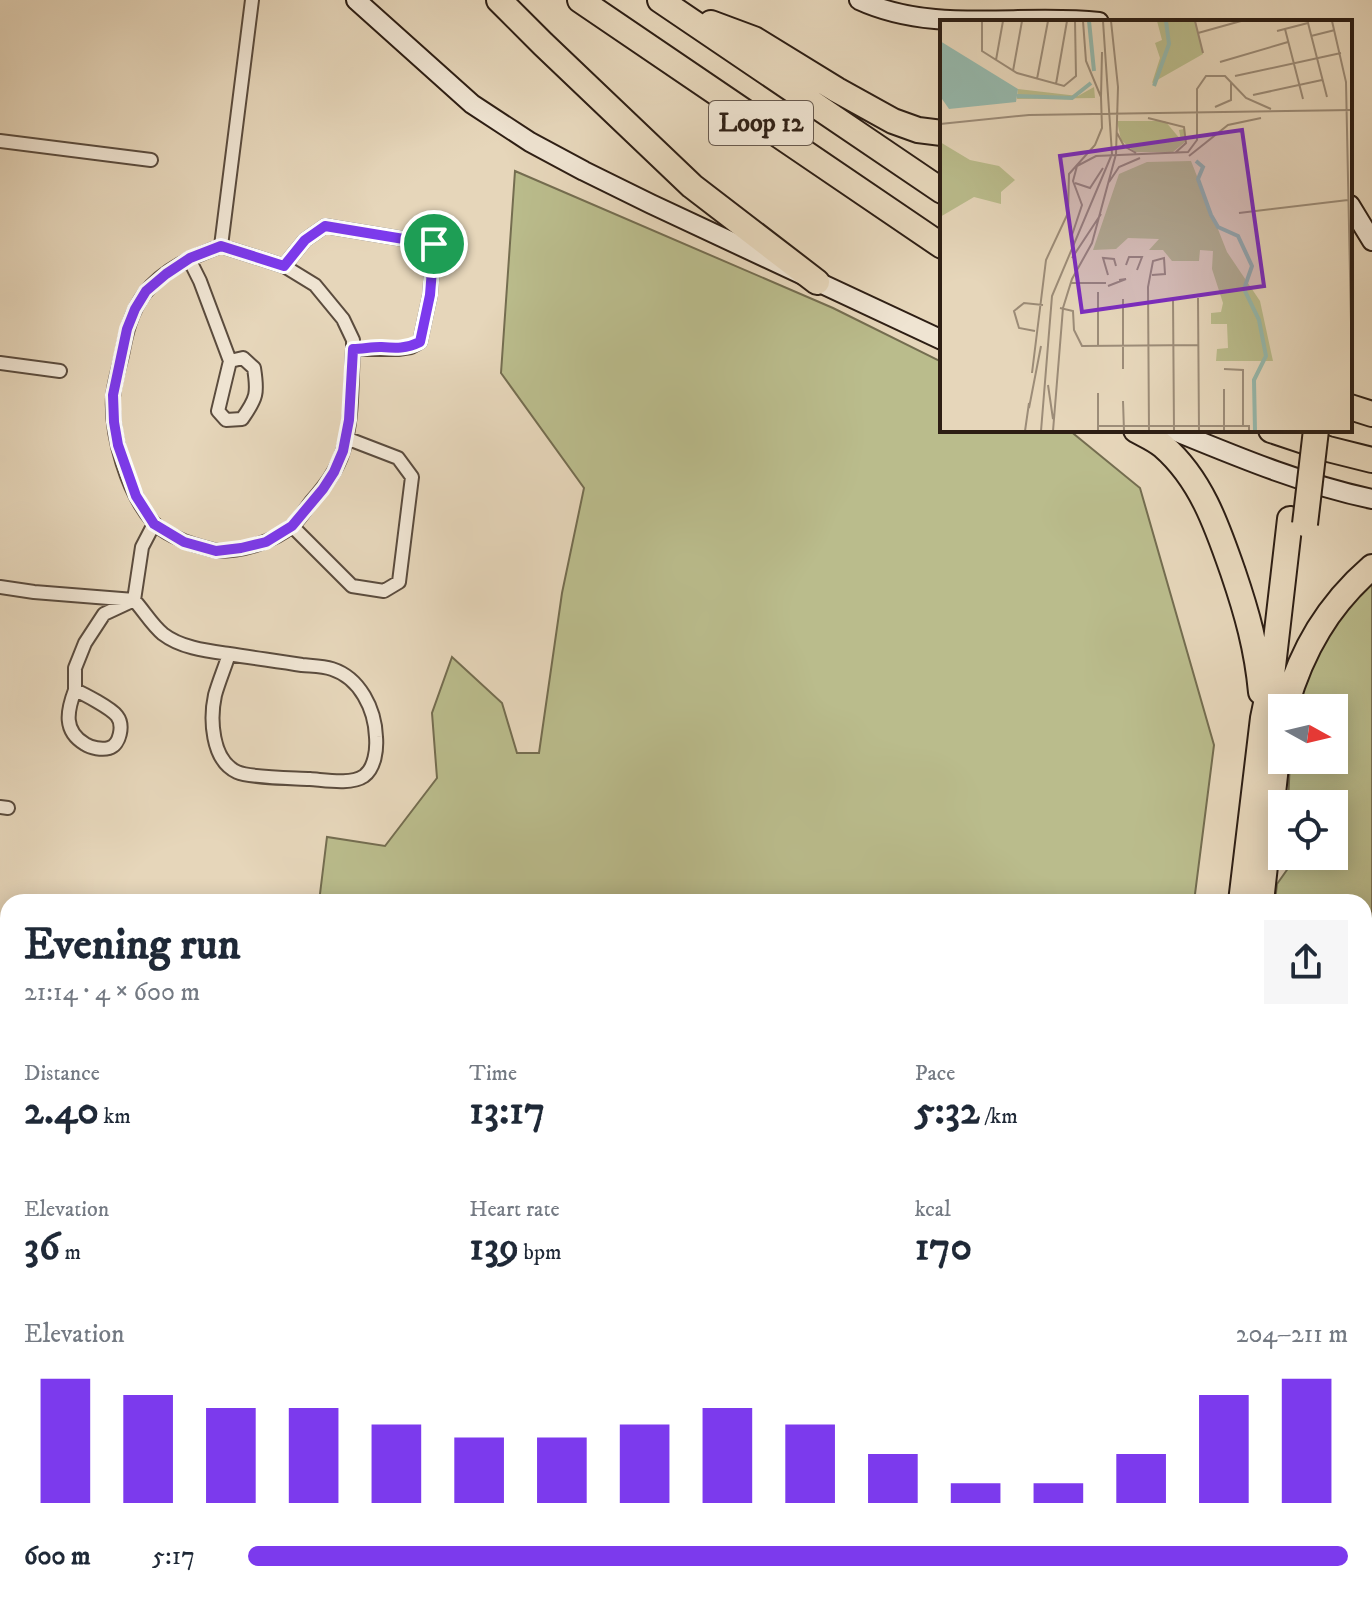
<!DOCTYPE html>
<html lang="en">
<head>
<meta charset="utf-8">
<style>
  :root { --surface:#fff; --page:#f6f6f7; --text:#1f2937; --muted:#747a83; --accent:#7c3aed }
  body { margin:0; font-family:"IM FELL DW Pica",serif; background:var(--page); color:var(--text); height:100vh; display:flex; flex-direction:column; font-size:30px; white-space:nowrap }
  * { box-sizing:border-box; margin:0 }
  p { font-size:26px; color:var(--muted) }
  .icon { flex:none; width:44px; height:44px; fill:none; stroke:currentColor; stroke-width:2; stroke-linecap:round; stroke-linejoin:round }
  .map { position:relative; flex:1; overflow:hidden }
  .panel { position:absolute; left:0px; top:894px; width:1372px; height:710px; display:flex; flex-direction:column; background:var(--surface); border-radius:24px 24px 0 0; box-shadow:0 4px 20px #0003 }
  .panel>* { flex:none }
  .needle { width:52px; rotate:98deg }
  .controls { position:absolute; left:1268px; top:694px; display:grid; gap:16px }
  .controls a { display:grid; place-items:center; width:80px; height:80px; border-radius:0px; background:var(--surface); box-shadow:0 4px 20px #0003; font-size:40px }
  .pin { position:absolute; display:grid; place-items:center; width:68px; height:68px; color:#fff; margin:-34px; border:4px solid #fff; border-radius:50%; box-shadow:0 2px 8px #0007 }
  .round { display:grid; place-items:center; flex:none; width:84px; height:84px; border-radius:0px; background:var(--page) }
  .head { display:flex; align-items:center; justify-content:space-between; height:136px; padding:0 24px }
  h1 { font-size:44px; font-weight:700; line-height:60px }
  .figures { display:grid; grid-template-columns:repeat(3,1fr); gap:12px; height:136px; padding:8px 24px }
  .figures div { display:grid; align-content:center }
  .figures b { font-size:40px; font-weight:700 }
  .figures small { font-size:22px; font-weight:400 }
  .figures p { font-size:22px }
  .chart { height:224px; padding:16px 24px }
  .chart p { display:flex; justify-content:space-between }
  .chart svg { width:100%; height:144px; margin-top:8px; stroke:var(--accent); stroke-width:6 }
  ul { padding:0 24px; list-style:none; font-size:26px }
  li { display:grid; grid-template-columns:128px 96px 1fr; align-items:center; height:60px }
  li i { height:20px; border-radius:10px; background:var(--accent) }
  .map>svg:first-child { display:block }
  .green { fill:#babc8c; stroke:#746d50; stroke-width:2 }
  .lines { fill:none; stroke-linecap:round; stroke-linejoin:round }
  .stream { stroke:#6c7b70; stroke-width:4 }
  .street-casing { stroke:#5b4c3e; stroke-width:16 }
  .secondary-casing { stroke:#2d1e14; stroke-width:22 }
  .highway-casing { stroke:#2d1e14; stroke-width:28 }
  .street { stroke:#efe4d2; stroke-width:12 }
  .secondary { stroke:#efe4d2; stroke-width:18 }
  .highway { stroke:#e6d6ba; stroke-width:24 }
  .highway-bridge-casing { stroke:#2d1e14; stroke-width:28; stroke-linecap:butt }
  .highway-bridge { stroke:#e6d6ba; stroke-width:24 }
  .route-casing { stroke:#fff; stroke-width:16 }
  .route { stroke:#7c3aed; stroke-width:10 }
  .labels { text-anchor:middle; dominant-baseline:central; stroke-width:7; stroke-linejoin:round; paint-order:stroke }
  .shield { fill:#efe4d2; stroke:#67594d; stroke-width:2 }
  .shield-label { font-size:26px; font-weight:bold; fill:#2d1e14 }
  .inset-river { fill:none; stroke:#96b9ad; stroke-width:4 }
  .inset-road { fill:none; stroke:#9c8c78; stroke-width:2 }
  .view { fill:#7b2cbf; fill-opacity:0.15; stroke:#7b2cbf; stroke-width:4 }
  .inset-edge { fill:none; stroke:#2d1e14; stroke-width:4 }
</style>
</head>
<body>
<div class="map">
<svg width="1372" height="1603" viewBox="0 0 1372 1603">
  <rect width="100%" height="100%" fill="#e6d6ba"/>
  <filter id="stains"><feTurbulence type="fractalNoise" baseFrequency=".0025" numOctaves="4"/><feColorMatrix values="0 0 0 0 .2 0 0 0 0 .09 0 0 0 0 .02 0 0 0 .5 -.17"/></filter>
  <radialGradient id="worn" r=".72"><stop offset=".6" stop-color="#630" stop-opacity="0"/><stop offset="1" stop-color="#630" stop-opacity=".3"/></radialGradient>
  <path class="green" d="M515,171L833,308L942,362V430H1069L1140,488L1214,745L1194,902H319L327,837L385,846L437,778L432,713L452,657L502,703L517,753H539L562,593L584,488L501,373Z
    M1372,582V1054L1364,1060V902H1275L1277,884L1289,867L1288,856H1334V804H1288L1290,760H1334V708H1297L1302,688L1333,623Z
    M1364,1065L1372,1074V1107L1364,1105Z
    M5,1214H8V1489L0,1493V1217Z"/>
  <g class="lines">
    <path class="stream" d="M1368,1067L1372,1065
      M0,1427L8,1428"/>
    <g class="street-casing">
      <path id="street" d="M0,141L151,160
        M221,246L284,266L315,285L343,319L353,340V349C351,382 353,419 343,451C337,471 324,487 311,502C305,510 299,520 292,526C273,542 243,551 218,551C211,550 202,547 195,545C182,541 162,532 153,522C127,492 111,436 113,397C114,383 119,368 122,355C126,333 131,312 145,293C164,269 194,256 221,246Z
        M221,246L252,0
        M189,259L200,281L230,361L218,411L226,420L242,419C257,398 258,393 254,368L243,358L230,361
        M284,266L305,240L325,226L434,244L430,295L420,342L411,347L398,349H353
        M0,363L60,371
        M292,526L352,586L384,591L399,582L412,477L398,458L346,438
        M0,587L34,592L134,600C144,611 152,625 163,634C181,648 208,651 229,654C253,658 278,661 302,665C312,666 323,666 332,669C360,678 375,709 376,737C377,749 375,768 364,776C351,785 325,780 310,779C294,778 250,778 237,772C211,760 210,718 215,695C219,681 225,667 229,654
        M75,690V668L85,643L104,614L134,600L142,547L154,524
        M75,690C84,694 111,708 117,716C124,725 120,745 109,748C102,750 91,748 85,744C63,731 67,711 75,690Z
        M0,807L8,808
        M648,1603L649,1596"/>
    </g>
    <g class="secondary-casing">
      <path id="secondary" d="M356,0L472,104L530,142L584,171L651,204L942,340
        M859,0C935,35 1019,13 1099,22
        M1350,205L1372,241
        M1172,430C1238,457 1302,484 1372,499"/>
    </g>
    <g class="highway-casing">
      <path id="highway" d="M499,0L543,44L692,186L817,282
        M580,0L942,246
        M660,0L942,191
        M711,23L754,39L837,90L893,121L918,130L942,133
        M1350,407L1372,414
        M1136,430C1145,435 1155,439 1163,446C1201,479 1217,526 1233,572C1247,613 1257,649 1261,692
        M1271,430L1328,449L1372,460
        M1286,705C1302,650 1328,605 1372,567
        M1241,902L1263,718L1272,675L1290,519
        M1261,902L1281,721L1282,686
        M1364,1113L1372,1115
        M1364,1219L1372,1220
        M1364,1361L1372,1371"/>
    </g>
    <use href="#street" class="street"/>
    <use href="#secondary" class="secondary"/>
    <use href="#highway" class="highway"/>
    <g class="highway-bridge-casing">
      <path id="highway-bridge" d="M1305,524L1316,430"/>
    </g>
    <use href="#highway-bridge" class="highway-bridge"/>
  </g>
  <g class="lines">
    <g class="route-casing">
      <path id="route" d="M325,226L434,244L430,295L420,342C406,349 395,348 380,347C371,347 362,349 353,349L349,420L343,451L334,472L323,489L292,526L266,542L241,548L216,551L184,542L154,524L136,496L118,445L114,422L113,395L127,329L135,309L146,291L166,274L190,258L221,246L284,266L305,240Z"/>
    </g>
    <use href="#route" class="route"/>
  </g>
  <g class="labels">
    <rect class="shield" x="709" y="101" width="104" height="44" rx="6"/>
    <g class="shield-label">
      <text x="761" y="123">Loop 12</text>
    </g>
  </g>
  <g transform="translate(940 20)">
    <rect width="412" height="412" fill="#e6d6ba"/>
    <path d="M217,1H255L263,34L212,63L220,38L215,23L222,20ZM154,67L155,78L77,79L78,69L138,76ZM177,101H225L241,120L239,110L244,109L245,122L233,132H195L181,120ZM0,122L30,140L59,146L75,160L61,172V184L34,177L0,197ZM251,141L287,232L320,281L333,341H276L277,329L288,328L287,304H271V293L281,292L283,283L272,249L273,231L260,230L259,241H232L223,230H209L219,219L188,218L176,229L153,230L179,154L207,142Z" fill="#babc8c"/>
    <path d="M0,21L78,69L76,82L9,89L0,76Z" fill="#96b9ad"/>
    <path class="inset-river" d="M149,1L154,51M214,66L229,24L226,1M77,76L132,78L151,63M256,141L263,147L258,159L271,195L278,207L298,216L312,246L304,269L319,300L326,336L314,360L315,411"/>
    <path class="inset-road" d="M42,1V31L77,53L124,66L136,56L135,1M255,1L263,33M392,1L406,62L412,350M345,9L363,79M337,11L368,3L387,77M258,13L301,1M371,16L395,10M56,40L63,1M280,42L348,22M73,51L82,1M295,56L401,33M97,59L108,1M116,64L127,1M313,75L382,60M161,77L162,32M275,87L291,80V63M208,98L244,107L246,123L235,133M0,104L89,95L412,90M177,113L184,126L196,133M249,136L288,105L321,98M169,162L179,147L200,138M135,163L150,168L163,148M299,193L408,180M132,215L142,185L133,161L137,146L156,136L248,132L257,120V69L266,56H285L306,78L331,89M132,238L161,194M186,245L189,237H202L197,250M168,255L163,238L174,239L176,246M131,263H166M168,266L186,259L179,260M158,272V326M233,278L234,411M258,278L259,411M183,279V349M120,288L133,291L134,310L142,326L259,325M95,311L79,308L74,291L84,283L103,285M284,349L303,350V406M92,353L106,240L128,193L129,154L155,125L162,108L161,77L146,41L143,1M108,365L113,399M284,369V411M158,373V411M183,381L184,411M89,388L101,326M158,406H309V411M85,411L89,383M101,411L112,276L172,134L163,1M113,411L123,288L132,259L152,223L176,134L178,67L171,1M209,411L208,267L213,241L224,238L225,254L212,255"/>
    <path class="view" d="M302,110L324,266L142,292L120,136Z"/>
    <rect width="412" height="412" class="inset-edge"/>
  </g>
  <rect width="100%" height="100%" filter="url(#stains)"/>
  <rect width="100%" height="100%" fill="url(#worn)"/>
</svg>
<div class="controls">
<a><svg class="needle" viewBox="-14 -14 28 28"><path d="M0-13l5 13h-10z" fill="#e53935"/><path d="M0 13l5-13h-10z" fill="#747a83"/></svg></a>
<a><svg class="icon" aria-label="locate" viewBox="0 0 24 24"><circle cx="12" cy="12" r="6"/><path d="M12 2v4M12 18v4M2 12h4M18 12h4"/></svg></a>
</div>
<div class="pin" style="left:434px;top:244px;background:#1e9e55"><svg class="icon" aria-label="arrive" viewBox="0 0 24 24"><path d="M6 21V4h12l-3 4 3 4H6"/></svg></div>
<section class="panel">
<div class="head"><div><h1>Evening run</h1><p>21:14 · 4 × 600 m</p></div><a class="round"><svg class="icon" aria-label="share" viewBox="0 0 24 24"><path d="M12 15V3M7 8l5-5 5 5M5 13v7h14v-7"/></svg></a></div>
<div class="figures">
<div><p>Distance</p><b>2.40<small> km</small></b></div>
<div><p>Time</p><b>13:17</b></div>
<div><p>Pace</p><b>5:32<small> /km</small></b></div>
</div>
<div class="figures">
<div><p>Elevation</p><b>36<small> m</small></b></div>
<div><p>Heart rate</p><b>139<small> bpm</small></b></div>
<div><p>kcal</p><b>170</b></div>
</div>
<div class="chart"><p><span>Elevation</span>204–211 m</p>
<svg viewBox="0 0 160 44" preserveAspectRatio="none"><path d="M5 44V6M15 44V11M25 44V15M35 44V15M45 44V20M55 44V24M65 44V24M75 44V20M85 44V15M95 44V20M105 44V29M115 44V38M125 44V38M135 44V29M145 44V11M155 44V6"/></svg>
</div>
<ul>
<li><b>600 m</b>5:17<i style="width:100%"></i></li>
</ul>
</section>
</div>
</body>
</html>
